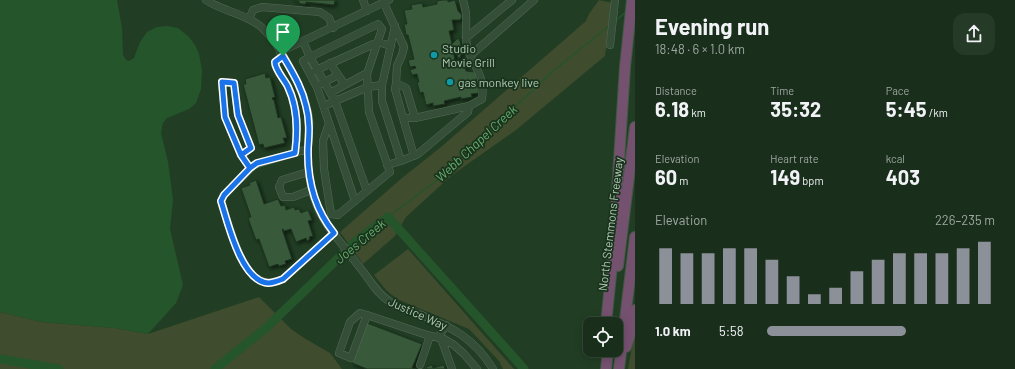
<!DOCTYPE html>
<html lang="en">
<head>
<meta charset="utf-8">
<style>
  :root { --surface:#192e1b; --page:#263a28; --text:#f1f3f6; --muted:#9fa8a3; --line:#374a3a; --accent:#8c9099 }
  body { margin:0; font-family:Barlow,sans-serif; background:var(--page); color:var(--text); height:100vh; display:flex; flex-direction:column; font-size:15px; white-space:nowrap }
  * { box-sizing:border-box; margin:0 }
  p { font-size:13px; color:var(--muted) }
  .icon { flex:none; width:22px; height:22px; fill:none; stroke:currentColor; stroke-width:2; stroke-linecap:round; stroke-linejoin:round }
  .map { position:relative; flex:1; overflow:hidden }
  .details { display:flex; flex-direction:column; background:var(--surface); width:380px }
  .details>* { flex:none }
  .buttons { position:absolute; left:583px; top:317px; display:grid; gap:8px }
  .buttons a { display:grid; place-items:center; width:40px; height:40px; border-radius:8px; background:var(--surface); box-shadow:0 2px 10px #0003,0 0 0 1px var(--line); font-size:20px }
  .pin { position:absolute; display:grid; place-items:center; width:34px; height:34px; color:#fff; margin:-41px -17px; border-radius:50% 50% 50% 0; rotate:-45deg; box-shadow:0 0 4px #0007 }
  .pin .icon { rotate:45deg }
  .round { display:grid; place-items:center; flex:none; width:42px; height:42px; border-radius:12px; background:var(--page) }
  .overview { display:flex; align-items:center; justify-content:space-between; height:68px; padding:0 20px }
  h1 { font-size:22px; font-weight:700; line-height:30px }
  .figures { display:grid; grid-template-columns:repeat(3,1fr); gap:6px; height:68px; padding:4px 20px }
  .figures div { display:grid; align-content:center }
  .figures b { font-size:20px; font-weight:700 }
  .figures small { font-size:11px; font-weight:400 }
  .figures p { font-size:11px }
  .chart { height:112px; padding:8px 20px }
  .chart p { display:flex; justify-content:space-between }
  .chart svg { width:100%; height:72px; margin-top:4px; stroke:var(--accent); stroke-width:6 }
  ul { padding:0 20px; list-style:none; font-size:13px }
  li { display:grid; grid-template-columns:64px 48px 1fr; align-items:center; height:30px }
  li i { height:10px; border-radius:5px; background:var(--accent) }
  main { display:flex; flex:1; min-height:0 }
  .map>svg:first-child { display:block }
  .green { fill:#3f4c2e }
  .water { fill:#25552b }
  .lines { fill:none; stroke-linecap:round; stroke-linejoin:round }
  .stream { stroke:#25552b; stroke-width:1.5 }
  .river { stroke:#25552b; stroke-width:9 }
  .building { fill:#375a3b; stroke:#1c351f; filter:url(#shadow) }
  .minor-casing { stroke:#536c56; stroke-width:8 }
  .highway-casing { stroke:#405943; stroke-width:12 }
  .minor { stroke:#354e38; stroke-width:7 }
  .highway { stroke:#755170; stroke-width:10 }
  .route-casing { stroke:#fff; stroke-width:8 }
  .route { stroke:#1a73e8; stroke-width:5 }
  .culture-dot { fill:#0f9aa8; stroke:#1a331d; stroke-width:1.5 }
  .labels { text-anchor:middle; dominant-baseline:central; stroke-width:3.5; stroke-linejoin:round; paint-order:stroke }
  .poi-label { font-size:12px; fill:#b1cab4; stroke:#1a331d; text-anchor:start }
  .street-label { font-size:12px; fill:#b1cab4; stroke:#1a331d }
  .water-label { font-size:13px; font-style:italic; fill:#66ac6d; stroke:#1a331d }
</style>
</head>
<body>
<main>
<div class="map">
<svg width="635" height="369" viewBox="0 0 635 369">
  <defs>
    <filter id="shadow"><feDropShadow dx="2" dy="2" stdDeviation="2" flood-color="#0009"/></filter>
  </defs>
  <rect width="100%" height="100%" fill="#213e24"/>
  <path class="green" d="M599,0L612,3L605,56L516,130L452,175L406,217L395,236L363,264L340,232L402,178L441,147L586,21L589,14Z
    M408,249L514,369H503L499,361L469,329L397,299L386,290L374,275Z
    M259,297L291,329L304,338L330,353L342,369H0V312L42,322L115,328L148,334Z
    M635,329V369H628Z"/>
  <path class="water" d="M0,0H117L122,28L123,55L126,60L129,61L134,58L140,42L147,32L157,27L167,26L178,28L189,37L195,45L199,54L202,70L201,89L196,103L189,109L167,118L163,123L161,133L168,162L173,200L170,229L183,285L176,303L148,334L115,328L42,322L0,312Z"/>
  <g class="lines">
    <path class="stream" d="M615,21L626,12
      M388,217L440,178L553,71L609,26"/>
    <path class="river" d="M0,359L59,369
      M215,369L266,328L356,241L388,217L524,369"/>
  </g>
  <path class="building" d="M292,0H335L334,5L306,2V4H302L299,3V1Z
    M443,0H448V2L455,0L458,11L461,14L462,17L460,20H452L454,30L449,31L452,44L458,38L460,41L462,52L460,58H458L456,51H453L455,60L448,62V63L446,64L447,68L465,66L466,71L475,72L477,76L476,79L479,93L471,94L472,97L461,99V97L444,101L445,104L433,106V103L426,105L423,92L420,93L417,82H419L417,74L412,75L410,70L416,68L415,66L410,67L408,60L414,59L408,35H406L404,24H407L404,10L412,9L411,5L422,3L423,7L437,4V1Z
    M265,73L266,78L270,77L275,97L272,98L273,100H274L278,118L281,117L287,138H283L285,143L264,148L263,144L259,145L243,84H246L245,79Z
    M256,180L264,204L278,199L281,206L285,205L286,210L294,207L295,210L299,209L301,213L308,210L312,220L308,221L313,236L309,237L310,239L307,241L306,238L296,242L291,229L284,231L283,229H282L292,259L285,261L286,264L279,266L278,264L269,267L259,239L256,240L248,218L251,217L241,188L250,185L249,183Z
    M367,323L422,344L412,368L416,369H367L352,363Z
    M432,365L433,368L444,365L445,369H427L426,367Z"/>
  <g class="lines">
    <g class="minor-casing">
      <path id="minor" d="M206,0C222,11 244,13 260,26C280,43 305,92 309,118C310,129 308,138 308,149C307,178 312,205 330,229C340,242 351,256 361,269C370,280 377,294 389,301C398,308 409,311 419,314C452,327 474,338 493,369
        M363,0L367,11
        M384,3L404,47L402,55L397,66L396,83L406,88L415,118L469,106L482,99C485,75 475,70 468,50C464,39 467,27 466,15C466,10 464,5 463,0
        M249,19L253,10L262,7L320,12L329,18L333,28
        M466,38L512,0
        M303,42L310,57L378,24L382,29L367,74L369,112L390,172L338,215L331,214L324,169L323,141L329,123
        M610,45L615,0
        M280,52L389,0
        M471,55L534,0
        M283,56L275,62C275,70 285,80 288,87C298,108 298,130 295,153
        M330,63L345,85
        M314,71L378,42L391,46
        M396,83L395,89L403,118H415
        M321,84L338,75
        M382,85V101L401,161L387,165
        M330,93L367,73
        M324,106L335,101L367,191
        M403,118L414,156
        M308,149L254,165L224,195L221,201C228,221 240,274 262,281C270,284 276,282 283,279L334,233
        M241,155L251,148L238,115L234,83L222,82L225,117L241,155L250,168
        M401,161L418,154L468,112L469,106
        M308,172L282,180L279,187L283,197H293L311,190
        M355,201L317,87L303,61L310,57L335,101L368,87L382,85L395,26
        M367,315L360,313L350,322L339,353L351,358L367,315L427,335L444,339L454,345L464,354L477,369
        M438,338L446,325
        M441,338L452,369
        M420,365L430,336"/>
    </g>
    <g class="highway-casing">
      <path id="highway" d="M618,266L635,127
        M606,324L613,255L625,67L632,0
        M626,347L631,332L635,310
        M606,369L608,350
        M619,369L635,237"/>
    </g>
    <use href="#minor" class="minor"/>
    <use href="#highway" class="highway"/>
  </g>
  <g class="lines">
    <g class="route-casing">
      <path id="route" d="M283,56L275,62C275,70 285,80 288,87C298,108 298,130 295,153L257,163L250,168L241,155L225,117L222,82L234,83L238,115L251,148L241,155L250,168L224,195L221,201C228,223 241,281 268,283C273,283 278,281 283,279L334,233C314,208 307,180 308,148C309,134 310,120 306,106C302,87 292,72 283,56"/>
    </g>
    <use href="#route" class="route"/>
  </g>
  <g class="culture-dot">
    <circle cx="434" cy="55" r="4"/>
    <circle cx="450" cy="82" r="4"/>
  </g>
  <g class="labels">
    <g class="poi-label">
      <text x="442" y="48">Studio<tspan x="442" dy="14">Movie Grill</tspan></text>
      <text x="458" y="82">gas monkey live</text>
    </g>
    <g class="street-label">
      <text transform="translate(610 224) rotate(-83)">North Stemmons Freeway</text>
      <text transform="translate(418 313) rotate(24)">Justice Way</text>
    </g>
    <g class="water-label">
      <text transform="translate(476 143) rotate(-43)">Webb Chapel Creek</text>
      <text transform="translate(360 241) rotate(-40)">Joes Creek</text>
    </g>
  </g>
</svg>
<div class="buttons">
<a><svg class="icon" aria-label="locate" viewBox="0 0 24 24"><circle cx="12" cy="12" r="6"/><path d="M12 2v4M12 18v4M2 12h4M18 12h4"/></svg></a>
</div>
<div class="pin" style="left:283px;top:56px;background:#1e9e55"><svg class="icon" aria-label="arrive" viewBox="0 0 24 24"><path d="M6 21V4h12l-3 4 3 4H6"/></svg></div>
</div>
<section class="details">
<div class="overview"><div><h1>Evening run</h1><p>18:48 · 6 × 1.0 km</p></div><a class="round"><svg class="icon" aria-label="share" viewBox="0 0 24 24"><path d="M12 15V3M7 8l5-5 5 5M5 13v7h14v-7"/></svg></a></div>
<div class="figures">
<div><p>Distance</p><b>6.18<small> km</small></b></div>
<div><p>Time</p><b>35:32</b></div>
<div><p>Pace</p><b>5:45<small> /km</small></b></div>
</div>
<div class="figures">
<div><p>Elevation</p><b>60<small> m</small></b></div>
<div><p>Heart rate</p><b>149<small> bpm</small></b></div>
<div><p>kcal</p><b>403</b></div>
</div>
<div class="chart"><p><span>Elevation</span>226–235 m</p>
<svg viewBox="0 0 160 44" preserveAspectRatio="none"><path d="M5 44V10M15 44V13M25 44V13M35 44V10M45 44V10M55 44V17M65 44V27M75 44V38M85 44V34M95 44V24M105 44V17M115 44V13M125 44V13M135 44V13M145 44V10M155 44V6"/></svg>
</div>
<ul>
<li><b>1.0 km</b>5:58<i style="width:61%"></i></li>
</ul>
</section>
</main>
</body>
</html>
